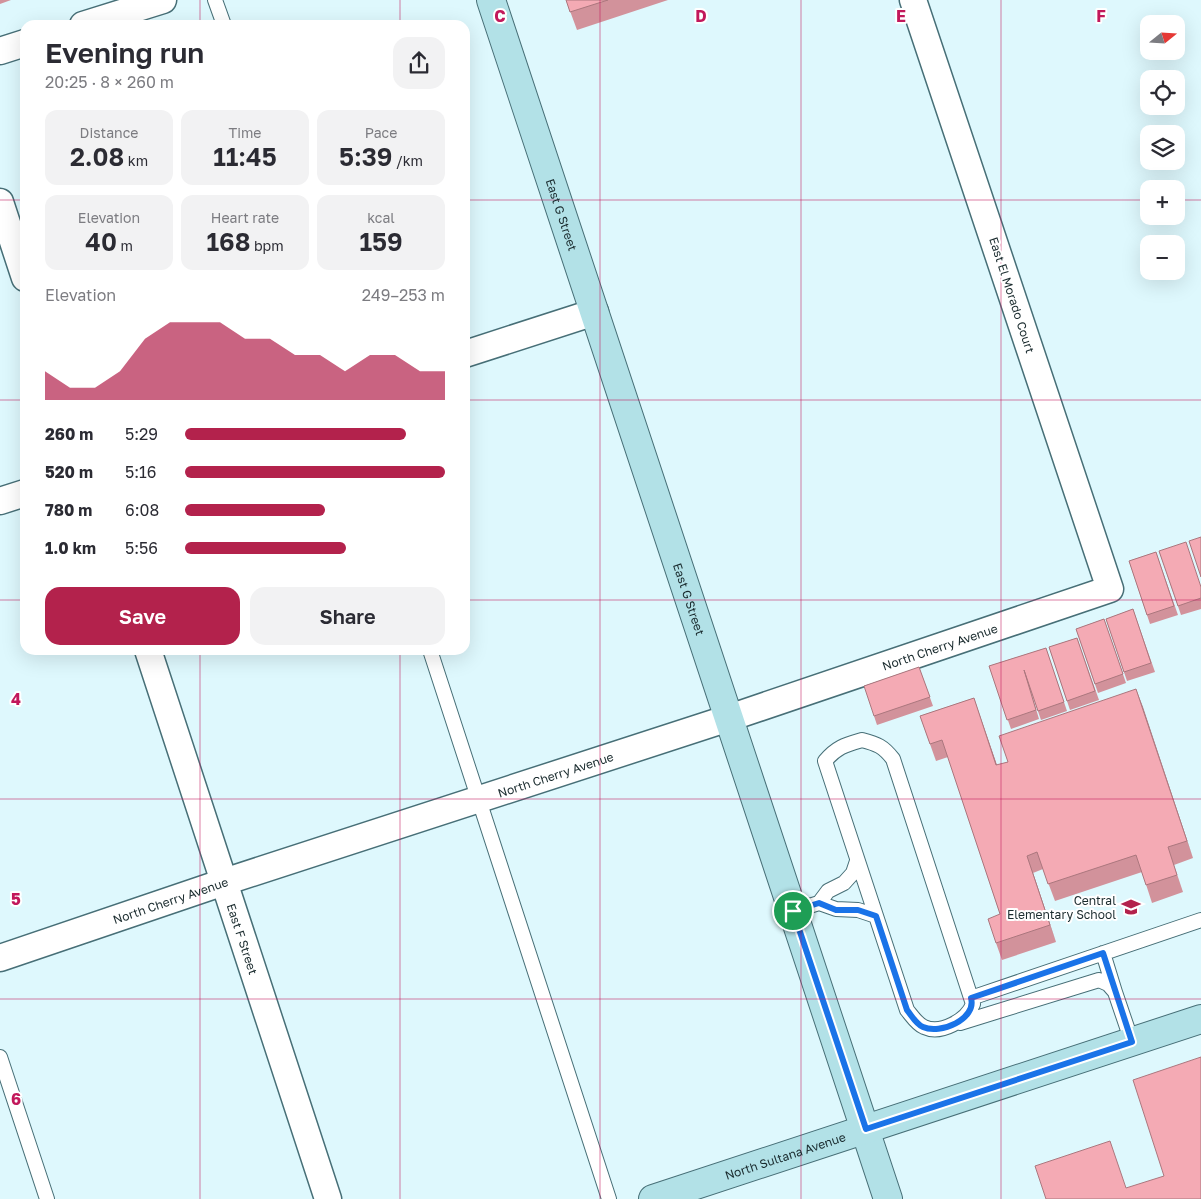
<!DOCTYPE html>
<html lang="en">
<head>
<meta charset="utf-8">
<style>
  :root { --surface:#fff; --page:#f2f2f3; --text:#2b2b33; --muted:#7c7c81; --accent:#b3224c }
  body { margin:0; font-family:"Golos Text",sans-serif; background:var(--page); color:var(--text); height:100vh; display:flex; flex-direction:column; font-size:19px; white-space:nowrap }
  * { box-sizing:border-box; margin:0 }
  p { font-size:16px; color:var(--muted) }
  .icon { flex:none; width:28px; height:28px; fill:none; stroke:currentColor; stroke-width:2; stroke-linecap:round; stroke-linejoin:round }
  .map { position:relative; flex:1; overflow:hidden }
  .drawer { position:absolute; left:20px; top:20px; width:450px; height:635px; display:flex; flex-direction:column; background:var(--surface); border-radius:15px; box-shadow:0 5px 20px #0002 }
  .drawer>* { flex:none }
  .needle { width:32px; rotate:72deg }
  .buttons { position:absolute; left:1140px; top:15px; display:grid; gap:10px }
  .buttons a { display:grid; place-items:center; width:45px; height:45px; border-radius:10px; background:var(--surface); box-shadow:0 5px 20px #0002; font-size:25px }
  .pin { position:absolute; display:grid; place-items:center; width:42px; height:42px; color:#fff; margin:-21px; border:2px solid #fff; border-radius:50%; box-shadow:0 1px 5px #0007 }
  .round { display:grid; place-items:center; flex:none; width:52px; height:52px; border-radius:15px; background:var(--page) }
  .summary { display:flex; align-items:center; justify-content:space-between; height:85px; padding:0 25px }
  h1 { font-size:28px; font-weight:600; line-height:38px }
  .stats { display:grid; grid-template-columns:repeat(3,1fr); gap:8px; height:85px; padding:5px 25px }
  .stats div { display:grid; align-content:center; border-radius:12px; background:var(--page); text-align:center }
  .stats b { font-size:25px; font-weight:600 }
  .stats small { font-size:14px; font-weight:400 }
  .stats p { font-size:14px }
  .chart { height:140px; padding:10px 25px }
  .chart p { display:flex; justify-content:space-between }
  .chart svg { width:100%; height:90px; margin-top:5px; fill:var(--accent); opacity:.7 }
  .cta { display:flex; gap:10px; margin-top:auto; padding:10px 25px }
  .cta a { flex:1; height:58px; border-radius:15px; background:var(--accent); color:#fff; font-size:20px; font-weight:600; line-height:58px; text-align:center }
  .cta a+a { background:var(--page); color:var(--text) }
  ul { padding:0 25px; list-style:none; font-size:16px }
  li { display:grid; grid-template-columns:80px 60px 1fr; align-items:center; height:38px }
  li i { height:12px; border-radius:6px; background:var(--accent) }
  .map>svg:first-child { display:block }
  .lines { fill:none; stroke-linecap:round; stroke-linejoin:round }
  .lane-casing { stroke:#476f77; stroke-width:16 }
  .street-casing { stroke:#476f77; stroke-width:29 }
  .secondary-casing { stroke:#476f77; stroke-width:30 }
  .lane { stroke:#fff; stroke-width:14 }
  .street { stroke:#fff; stroke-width:26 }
  .secondary { stroke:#b2e1e7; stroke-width:28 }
  .wall { fill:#d2929b }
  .shaded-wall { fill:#ab777e }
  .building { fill:#f4aab4; stroke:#ab777e }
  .route-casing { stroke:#fff; stroke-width:10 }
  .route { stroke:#1a73e8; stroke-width:6 }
  .grid { fill:none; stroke:#c2185b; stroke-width:1; stroke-opacity:0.55 }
  .labels { text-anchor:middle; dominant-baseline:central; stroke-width:4; stroke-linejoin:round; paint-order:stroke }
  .street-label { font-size:12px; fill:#1a2b2e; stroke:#fff }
  .poi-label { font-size:12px; fill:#1a2b2e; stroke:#fff; text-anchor:end }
  .grid-label { font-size:16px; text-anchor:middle; font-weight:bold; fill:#c2185b; stroke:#fff; stroke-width:4; stroke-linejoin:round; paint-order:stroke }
</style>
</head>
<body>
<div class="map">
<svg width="1201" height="1199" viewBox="0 0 1201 1199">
  <rect width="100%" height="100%" fill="#def8fd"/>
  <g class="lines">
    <g class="lane-casing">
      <path id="lane" d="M215,0L224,25
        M430,650L609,1199
        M862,740C877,744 883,746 893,759L973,1004C967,1020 941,1035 924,1027C917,1024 912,1016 907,1010L825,761C837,747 845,745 862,740Z
        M819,903L836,909L858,910L876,916
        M793,911L819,903L828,891L844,883L853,873L857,861
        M1103,953L1115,992
        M971,998L1201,920
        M960,1023L1099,980L1108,984L1115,992L1132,1042
        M0,1057L47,1199"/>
    </g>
    <g class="street-casing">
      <g id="street">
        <path d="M83,25L163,0"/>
        <path d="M0,51L25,43"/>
        <path d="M0,202L25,278"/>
        <path d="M465,354L595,312"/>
        <path d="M0,501L25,493"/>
        <path id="s1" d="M148,650L328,1199"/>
        <path id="s2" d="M0,958L224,882L729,718L1110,589L913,0"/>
      </g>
    </g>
    <g class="secondary-casing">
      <g id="secondary">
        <path id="s3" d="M491,0L888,1199"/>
        <path id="s4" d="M653,1199L1201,1019"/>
      </g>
    </g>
    <use href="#lane" class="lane"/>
    <use href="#street" class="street"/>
    <use href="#secondary" class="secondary"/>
  </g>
  <path class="wall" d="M0,0H11L0,4Z
    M566,0H668L577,30Z
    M1159,551L1201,586V609L1181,615Z
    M1156,552L1178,615L1150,624L1129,561Z
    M1133,609L1155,672L1127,681L1106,619Z
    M1104,619L1126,683L1098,693L1076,629Z
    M1077,638L1099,700L1070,710L1049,647Z
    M1046,648L1067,711L1041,720L1029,685L1039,719L1011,729L989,666Z
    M919,667L933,706L877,725L874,716Z
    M1136,689L1193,858L1174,865L1183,892L1152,903L1142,872L1055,901L1043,869L1033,873L1056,942L1002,960L996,943L1000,914L948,757L936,761L920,716L974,698L997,765L1008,762Z"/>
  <path class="shaded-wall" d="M1136,689L1143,707L1193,858L1187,841Z
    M974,698L980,716L1003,783L996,765Z
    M1027,856L1033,873L1056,942L1050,925Z"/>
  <path class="building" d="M566,0H608L570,12Z
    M1201,537V577L1189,541Z
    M1186,542L1201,587V598L1178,606L1159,551Z
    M1156,552L1174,606L1147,615L1129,561Z
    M1133,609L1151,663L1124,672L1106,619Z
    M1104,619L1123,674L1095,684L1076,629Z
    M1077,638L1095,691L1067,701L1049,647Z
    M1046,648L1064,702L1038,711L1024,670L1036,710L1007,720L989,666Z
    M919,667L930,697L874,716L864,686Z
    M1136,689L1187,841L1168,847L1177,875L1146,885L1136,855L1048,884L1037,852L1027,856L1050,925L996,943L988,919L1000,914L942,740L930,744L920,716L974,698L996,765L1008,762L999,736Z
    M1201,1057V1199H1046L1035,1166L1110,1141L1126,1188L1164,1176L1133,1080Z"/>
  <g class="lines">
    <g class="route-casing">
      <path id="route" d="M819,903L836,910H858L876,916L907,1010C912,1016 916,1024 923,1027C940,1035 977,1019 971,998L1103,953L1132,1042L866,1129L793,911Z"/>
    </g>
    <use href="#route" class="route"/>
  </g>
  <path class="grid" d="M200,0V25M400,0V25M600,0V1199M801,0V1199M1001,0V1199M0,200H25M465,200H1149M1176,200H1201M0,400H25M465,400H1201M0,600H25M465,600H1201M200,650V1199M400,650V1199M0,799H1201M0,999H1201"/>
  <defs>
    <g id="school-bare" transform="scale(1.5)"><path d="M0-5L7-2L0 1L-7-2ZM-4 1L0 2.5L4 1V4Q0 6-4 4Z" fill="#b3224c" stroke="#fff" stroke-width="2.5" paint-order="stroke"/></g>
  </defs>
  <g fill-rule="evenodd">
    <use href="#school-bare" x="1131" y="907"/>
  </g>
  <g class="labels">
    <g class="street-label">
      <text stroke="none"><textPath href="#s3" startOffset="226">East G Street</textPath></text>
      <text transform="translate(1012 295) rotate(72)">East El Morado Court</text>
      <text stroke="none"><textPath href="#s3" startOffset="631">East G Street</textPath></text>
      <text stroke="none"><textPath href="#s2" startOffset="990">North Cherry Avenue</textPath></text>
      <text stroke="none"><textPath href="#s2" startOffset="585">North Cherry Avenue</textPath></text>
      <text stroke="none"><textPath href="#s2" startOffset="180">North Cherry Avenue</textPath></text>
      <text stroke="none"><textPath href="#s1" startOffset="304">East F Street</textPath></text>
      <text stroke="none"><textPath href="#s4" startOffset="139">North Sultana Avenue</textPath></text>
    </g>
    <g class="poi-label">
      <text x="1116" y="900">Central<tspan x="1116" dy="14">Elementary School</tspan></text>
    </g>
  </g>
  <g class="grid-label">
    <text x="500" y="22">C</text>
    <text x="701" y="22">D</text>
    <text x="901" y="22">E</text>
    <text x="1101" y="22">F</text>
    <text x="16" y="705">4</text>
    <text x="16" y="905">5</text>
    <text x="16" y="1105">6</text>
  </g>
</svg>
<div class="buttons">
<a><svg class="needle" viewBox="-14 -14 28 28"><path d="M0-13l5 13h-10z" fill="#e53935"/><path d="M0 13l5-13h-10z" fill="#7c7c81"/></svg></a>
<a><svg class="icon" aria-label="locate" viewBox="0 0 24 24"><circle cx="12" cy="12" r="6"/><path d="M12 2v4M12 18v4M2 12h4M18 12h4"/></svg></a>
<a><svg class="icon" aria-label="layers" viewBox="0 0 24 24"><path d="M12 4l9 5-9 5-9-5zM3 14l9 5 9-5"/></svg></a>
<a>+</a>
<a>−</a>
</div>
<div class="pin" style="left:793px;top:911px;background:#1e9e55"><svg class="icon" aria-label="arrive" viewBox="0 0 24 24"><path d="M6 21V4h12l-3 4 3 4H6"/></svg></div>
<section class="drawer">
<div class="summary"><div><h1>Evening run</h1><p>20:25 · 8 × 260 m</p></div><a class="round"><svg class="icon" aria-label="share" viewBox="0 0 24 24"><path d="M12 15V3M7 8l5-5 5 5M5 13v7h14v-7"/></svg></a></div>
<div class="stats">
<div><p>Distance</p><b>2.08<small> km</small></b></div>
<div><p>Time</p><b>11:45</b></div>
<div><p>Pace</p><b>5:39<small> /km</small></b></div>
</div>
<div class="stats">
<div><p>Elevation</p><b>40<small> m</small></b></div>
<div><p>Heart rate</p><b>168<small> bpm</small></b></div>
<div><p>kcal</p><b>159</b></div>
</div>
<div class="chart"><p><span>Elevation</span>249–253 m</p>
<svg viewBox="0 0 160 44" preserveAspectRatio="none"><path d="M0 44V30L10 38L20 38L30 30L40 14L50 6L60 6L70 6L80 14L90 14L100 22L110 22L120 30L130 22L140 22L150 30L160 30V44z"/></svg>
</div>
<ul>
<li><b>260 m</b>5:29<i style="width:85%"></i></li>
<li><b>520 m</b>5:16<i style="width:100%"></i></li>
<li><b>780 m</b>6:08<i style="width:54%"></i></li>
<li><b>1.0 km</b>5:56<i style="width:62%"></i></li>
</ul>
<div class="cta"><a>Save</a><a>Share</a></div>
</section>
</div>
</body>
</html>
